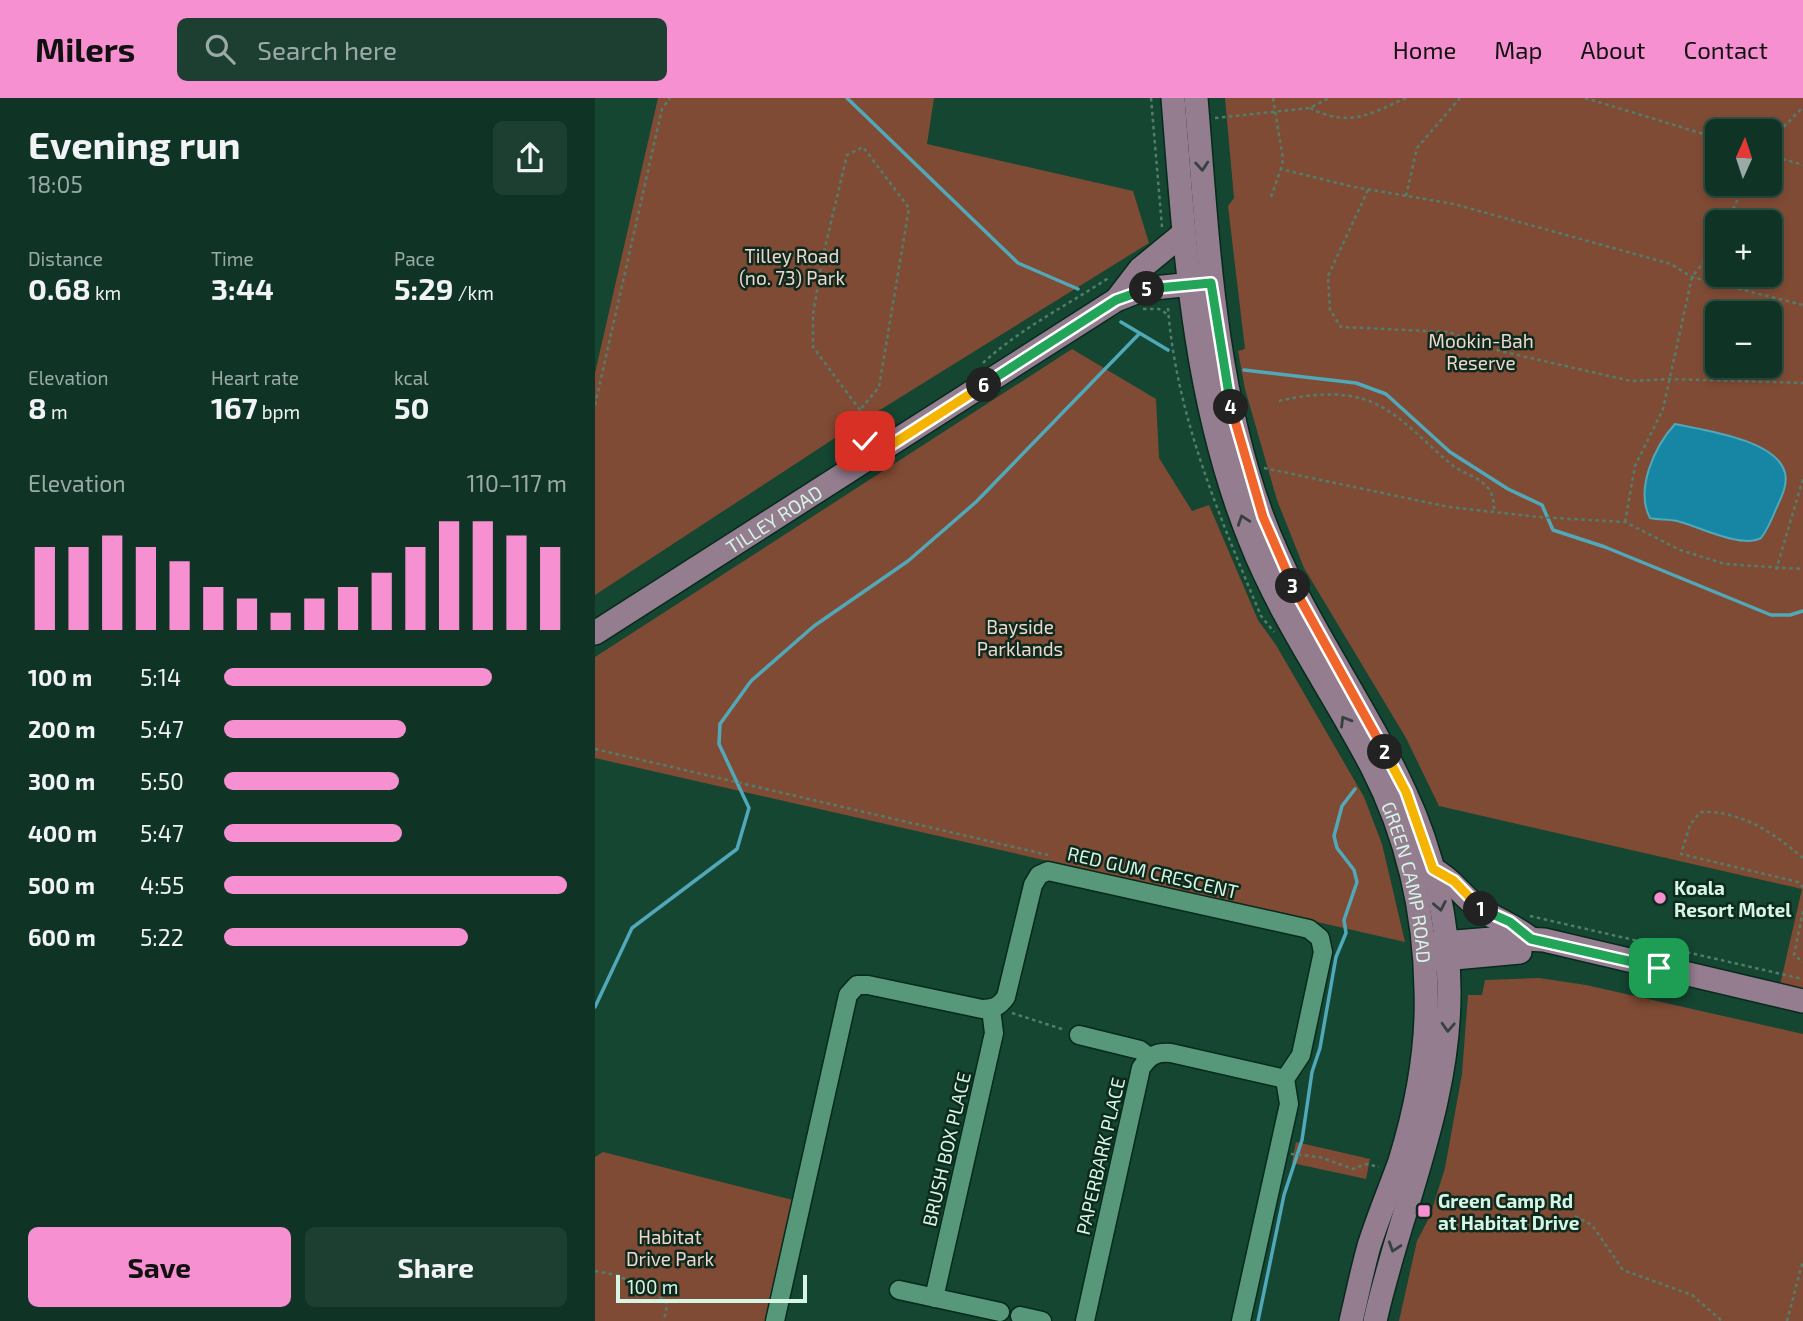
<!DOCTYPE html>
<html lang="en">
<head>
<meta charset="utf-8">
<style>
  :root { --surface:#0f3426; --page:#1d3f32; --text:#f1f3f6; --muted:#9baaa7; --line:#2f4f43; --accent:#f690d0 }
  body { margin:0; font-family:"Exo 2",sans-serif; background:var(--page); color:var(--text); height:100vh; display:flex; flex-direction:column; font-size:26px; white-space:nowrap }
  * { box-sizing:border-box; margin:0 }
  p { font-size:23px; color:var(--muted) }
  .icon { flex:none; width:38px; height:38px; fill:none; stroke:currentColor; stroke-width:2; stroke-linecap:round; stroke-linejoin:round }
  .map { position:relative; flex:1; overflow:hidden }
  .panel { display:flex; flex-direction:column; background:var(--surface); width:595px }
  .panel>* { flex:none }
  .needle { width:46px; rotate:3deg }
  .controls { position:absolute; left:1110px; top:21px; display:grid; gap:14px }
  .controls a { display:grid; place-items:center; width:77px; height:77px; border-radius:10px; background:var(--surface); box-shadow:0 4px 10px #0003,0 0 0 2px var(--line); font-size:35px }
  .scale { position:absolute; left:21px; bottom:18px; width:191px; box-sizing:border-box; padding-left:7px; border:4px solid #d6f6e5; border-top:0; font-size:19px; line-height:24px; white-space:nowrap; color:#d6f6e5; -webkit-text-stroke:5px #0e291d; paint-order:stroke }
  .pin { position:absolute; display:grid; place-items:center; width:60px; height:60px; color:#fff; margin:-30px; border-radius:14px; box-shadow:0 4px 10px #0006 }
  .km { position:absolute; width:35px; height:35px; margin:-18px; border-radius:50%; background:#222; color:#fff; font-size:19px; line-height:35px; text-align:center }
  .round { display:grid; place-items:center; flex:none; width:74px; height:74px; border-radius:10px; background:var(--page) }
  .overview { display:flex; align-items:center; justify-content:space-between; height:119px; padding:0 28px }
  h1 { font-size:38px; font-weight:700; line-height:52px }
  .figures { display:grid; grid-template-columns:repeat(3,1fr); gap:10px; height:119px; padding:7px 28px }
  .figures div { display:grid; align-content:center }
  .figures b { font-size:30px; font-weight:700 }
  .figures small { font-size:19px; font-weight:400 }
  .figures p { font-size:19px }
  .chart { height:196px; padding:14px 28px }
  .chart p { display:flex; justify-content:space-between }
  .chart svg { width:100%; height:126px; margin-top:7px; stroke:var(--accent); stroke-width:6 }
  .button { display:flex; gap:14px; margin-top:auto; padding:14px 28px }
  .button a { flex:1; height:80px; border-radius:10px; background:var(--accent); color:#111; font-size:28px; font-weight:700; line-height:80px; text-align:center }
  .button a+a { background:var(--page); color:var(--text) }
  ul { padding:0 28px; list-style:none; font-size:23px }
  li { display:grid; grid-template-columns:112px 84px 1fr; align-items:center; height:52px }
  li i { height:18px; border-radius:9px; background:var(--accent) }
  header { display:flex; align-items:center; gap:42px; box-sizing:border-box; height:98px; padding:0 35px; background:var(--accent); color:#111 }
  header strong { font-size:33px }
  nav { display:flex; gap:38px; margin-inline-start:auto; font-size:24px }
  .search { width:490px; height:63px; background:var(--page); display:flex; align-items:center; gap:18px; box-sizing:border-box; padding:0 24px; border-radius:10px; color:var(--muted); font-size:26px }
  main { display:flex; flex:1; min-height:0 }
  .map>svg:first-child { display:block }
  .green { fill:#804b35; fill-rule:evenodd }
  .water { fill:#1786a5; stroke:#50a8b8; stroke-width:2 }
  .lines { fill:none; stroke-linecap:round; stroke-linejoin:round }
  .stream { stroke:#50a8b8; stroke-width:3.5 }
  .minor-casing { stroke:#072a1c; stroke-width:21 }
  .major-casing { stroke:#072a1c; stroke-width:26 }
  .path { stroke:#517e6b; stroke-width:2.5; stroke-dasharray:3.5 3.5; stroke-linecap:butt }
  .minor { stroke:#58987a; stroke-width:18 }
  .major { stroke:#937d8f; stroke-width:23 }
  .oneway { stroke:#36423f }
  .split-1-casing { stroke:#fff; stroke-width:14 }
  .split-2-casing { stroke:#fff; stroke-width:14 }
  .split-3-casing { stroke:#fff; stroke-width:14 }
  .split-4-casing { stroke:#fff; stroke-width:14 }
  .split-5-casing { stroke:#fff; stroke-width:14 }
  .split-6-casing { stroke:#fff; stroke-width:14 }
  .split-7-casing { stroke:#fff; stroke-width:14 }
  .split-1 { stroke:#22a559; stroke-width:9 }
  .split-2 { stroke:#f5b400; stroke-width:9 }
  .split-3 { stroke:#f0652b; stroke-width:9 }
  .split-4 { stroke:#f0652b; stroke-width:9 }
  .split-5 { stroke:#22a559; stroke-width:9 }
  .split-6 { stroke:#22a559; stroke-width:9 }
  .split-7 { stroke:#f5b400; stroke-width:9 }
  .poi-dot { fill:#f690d0; stroke:#0e291d; stroke-width:2.5 }
  .labels { text-anchor:middle; dominant-baseline:central; stroke-width:5; stroke-linejoin:round; paint-order:stroke }
  .park-label { font-size:19px; fill:#f0d7cd; stroke:#0e291d }
  .street-label { font-size:19px; fill:#d6f6e5; stroke:#0e291d }
  .poi-label { font-size:19px; font-weight:bold; fill:#d6f6e5; stroke:#0e291d; text-anchor:start }
</style>
</head>
<body>
<header>
<strong>Milers</strong>
<div class="search"><svg class="icon" aria-label="search" viewBox="0 0 24 24"><circle cx="10" cy="10" r="6"/><path d="M15 15l6 6"/></svg>Search here</div>
<nav><a>Home</a><a>Map</a><a>About</a><a>Contact</a></nav>
</header>
<main>
<section class="panel">
<div class="overview"><div><h1>Evening run</h1><p>18:05</p></div><a class="round"><svg class="icon" aria-label="share" viewBox="0 0 24 24"><path d="M12 15V3M7 8l5-5 5 5M5 13v7h14v-7"/></svg></a></div>
<div class="figures">
<div><p>Distance</p><b>0.68<small> km</small></b></div>
<div><p>Time</p><b>3:44</b></div>
<div><p>Pace</p><b>5:29<small> /km</small></b></div>
</div>
<div class="figures">
<div><p>Elevation</p><b>8<small> m</small></b></div>
<div><p>Heart rate</p><b>167<small> bpm</small></b></div>
<div><p>kcal</p><b>50</b></div>
</div>
<div class="chart"><p><span>Elevation</span>110–117 m</p>
<svg viewBox="0 0 160 44" preserveAspectRatio="none"><path d="M5 44V15M15 44V15M25 44V11M35 44V15M45 44V20M55 44V29M65 44V33M75 44V38M85 44V33M95 44V29M105 44V24M115 44V15M125 44V6M135 44V6M145 44V11M155 44V15"/></svg>
</div>
<ul>
<li><b>100 m</b>5:14<i style="width:78%"></i></li>
<li><b>200 m</b>5:47<i style="width:53%"></i></li>
<li><b>300 m</b>5:50<i style="width:51%"></i></li>
<li><b>400 m</b>5:47<i style="width:52%"></i></li>
<li><b>500 m</b>4:55<i style="width:100%"></i></li>
<li><b>600 m</b>5:22<i style="width:71%"></i></li>
</ul>
<div class="button"><a>Save</a><a>Share</a></div>
</section>
<div class="map">
<svg width="1208" height="1223" viewBox="0 0 1208 1223">
  <rect width="100%" height="100%" fill="#144632"/>
  <path class="green" d="M63,0H339L332,46L538,93L554,145L243,338L0,497V275Z
    M630,0H1208V893L1185,887L1207,791L844,708L811,640L709,470L682,402L650,291L643,253L650,251L633,108L639,100ZM1122,33H1174V86H1122ZM1122,124H1174V177H1122ZM1122,215H1174V268H1122Z
    M477,251L561,301L564,360L597,413L614,407L663,522L681,547L769,699L787,746L810,844L0,660V559Z
    M944,880L991,887L1208,936V1223H804L822,1143L835,1118L850,1070L867,976L873,897H887L890,882Z
    M701,1044L775,1061L771,1081L697,1065Z
    M8,1054L198,1102L172,1223H0V1059Z"/>
  <path class="water" d="M1080,326C1109,332 1182,342 1190,375C1193,387 1186,400 1181,411C1177,421 1173,431 1166,440C1146,451 1103,428 1082,423C1073,421 1064,422 1055,420C1040,392 1059,349 1080,326Z"/>
  <g class="lines">
    <path class="stream" d="M252,0L423,165L483,191
      M526,224L573,252
      M649,272L761,285L791,296L855,354L913,391L947,407L958,432L1010,449L1176,517H1195L1208,513
      M0,909L37,830L142,751L154,710L124,646L125,626L156,583L219,528L313,463L381,404L544,236
      M663,1223L689,1097L707,1042L717,974L725,950L741,859L751,835L749,822L762,784L759,772L742,750L739,738L747,708L760,691"/>
    <g class="minor-casing">
      <path id="minor" d="M484,937L545,952L554,959
        M304,1192L405,1214
        M339,1200L399,935L396,911
        M425,1218L447,1223
        M180,1223L253,897L262,887H273L387,911C398,911 404,909 411,899L438,787L444,777L453,773L714,831L725,840L728,854L706,957L690,981L694,1006L646,1223
        M490,1223L546,970C555,957 561,954 576,955L690,981"/>
    </g>
    <g class="major-casing">
      <g id="major">
        <path id="s1" d="M578,0C590,151 598,300 655,442C687,523 737,592 777,669C812,737 830,815 831,892C833,949 822,1008 805,1063C795,1091 783,1119 774,1148C767,1173 762,1198 756,1223"/>
        <path d="M601,0C613,142 618,283 667,418C703,516 766,598 809,692C838,753 854,824 854,892C855,1008 805,1111 780,1223"/>
        <path d="M522,201L545,171L589,135"/>
        <path id="s2" d="M0,535L521,202L549,191L607,185"/>
        <path d="M838,771C861,784 864,796 884,810C901,822 917,826 936,841"/>
        <path d="M835,846L910,840L949,842L1208,903"/>
        <path d="M837,862L925,854"/>
      </g>
    </g>
    <path class="path" d="M556,0L567,129
      M678,0L688,61L686,71L759,89L859,106L1076,166L1097,179L1208,207
      M990,0L1122,40
      M715,10C754,30 775,16 811,0
      M620,20L715,10L734,0
      M1174,44L1208,9
      M1174,57L1208,67
      M773,92L733,178L735,212L746,229L854,234L905,253L1036,283L1075,281L1208,285
      M811,98L822,50L865,0
      M676,99L686,71
      M1132,124L1150,86
      M573,210C581,317 625,420 666,518L679,534
      M548,211H564L574,217
      M388,265C426,230 471,208 515,179
      M684,303C712,296 752,292 779,305C809,319 831,346 856,366C865,374 879,377 888,385C898,393 899,402 899,414
      M0,307L67,11L75,0
      M265,312L218,249V216L228,158L252,57L268,49L314,110L284,289L265,312L271,343
      M669,370L854,409L943,419L1030,424L1085,452L1130,466L1208,471
      M1030,424L1040,368L1068,311L1097,179L1122,147
      M1181,472L1208,381
      M0,651L453,757
      M1208,760C1179,735 1145,712 1105,714L1095,727L1086,756L1203,784L1208,789
      M1208,813L1199,857L1208,864
      M935,818L1208,881
      M417,915L470,932
      M696,1056L725,1059L758,1071L771,1066L784,1069
      M980,1118L997,1127L1028,1172L1097,1197L1127,1223
      M0,1173L22,1177L69,1201L72,1207L69,1223
      M1192,1223L1208,1162"/>
    <use href="#minor" class="minor"/>
    <use href="#major" class="major"/>
  </g>
  <defs><path id="oneway-chevron" d="M-2-3.5L2.5 0L-2 3.5" fill="none" stroke-width="1.6" stroke-linecap="round" stroke-linejoin="round" transform="scale(1.75)"/></defs>
  <g class="oneway">
    <use href="#oneway-chevron" transform="translate(607 68) rotate(86)"/>
    <use href="#oneway-chevron" transform="translate(648 422) rotate(-109)"/>
    <use href="#oneway-chevron" transform="translate(750 623) rotate(-121)"/>
    <use href="#oneway-chevron" transform="translate(845 808) rotate(79)"/>
    <use href="#oneway-chevron" transform="translate(853 929) rotate(93)"/>
    <use href="#oneway-chevron" transform="translate(799 1149) rotate(108)"/>
  </g>
  <g class="lines">
    <g class="split-1-casing">
      <path id="split-1" d="M886,811L915,824L936,841L1064,870"/>
    </g>
    <g class="split-2-casing">
      <path id="split-2" d="M790,654L811,694L838,771L859,783L886,811"/>
    </g>
    <g class="split-3-casing">
      <path id="split-3" d="M698,488L790,654"/>
    </g>
    <g class="split-4-casing">
      <path id="split-4" d="M636,309L668,419L698,488"/>
    </g>
    <g class="split-5-casing">
      <path id="split-5" d="M552,191L616,185L636,309"/>
    </g>
    <g class="split-6-casing">
      <path id="split-6" d="M389,287L521,202L552,191"/>
    </g>
    <g class="split-7-casing">
      <path id="split-7" d="M270,343L279,358L389,287"/>
    </g>
    <use href="#split-1" class="split-1"/>
    <use href="#split-2" class="split-2"/>
    <use href="#split-3" class="split-3"/>
    <use href="#split-4" class="split-4"/>
    <use href="#split-5" class="split-5"/>
    <use href="#split-6" class="split-6"/>
    <use href="#split-7" class="split-7"/>
  </g>
  <g class="poi-dot">
    <circle cx="1065" cy="800" r="7"/>
    <rect x="822" y="1106" width="14" height="14" rx="3.5"/>
  </g>
  <g class="labels">
    <g class="park-label">
      <text x="197" y="157">Tilley Road<tspan x="197" dy="22">(no. 73) Park</tspan></text>
      <text x="886" y="242">Mookin-Bah<tspan x="886" dy="22">Reserve</tspan></text>
      <text x="425" y="528">Bayside<tspan x="425" dy="22">Parklands</tspan></text>
      <text x="75" y="1138">Habitat<tspan x="75" dy="22">Drive Park</tspan></text>
    </g>
    <g class="street-label">
      <text stroke="none"><textPath href="#s2" startOffset="212">TILLEY ROAD</textPath></text>
      <text transform="translate(558 774) rotate(13)">RED GUM CRESCENT</text>
      <text stroke="none"><textPath href="#s1" startOffset="830">GREEN CAMP ROAD</textPath></text>
      <text transform="translate(351 1051) rotate(-77)">BRUSH BOX PLACE</text>
      <text transform="translate(505 1058) rotate(-77)">PAPERBARK PLACE</text>
    </g>
    <g class="poi-label">
      <text x="1079" y="789">Koala<tspan x="1079" dy="22">Resort Motel</tspan></text>
      <text x="843" y="1102">Green Camp Rd<tspan x="843" dy="22">at Habitat Drive</tspan></text>
    </g>
  </g>
</svg>
<div class="controls">
<a><svg class="needle" viewBox="-14 -14 28 28"><path d="M0-13l5 13h-10z" fill="#e53935"/><path d="M0 13l5-13h-10z" fill="#9baaa7"/></svg></a>
<a>+</a>
<a>−</a>
</div>
<div class="scale">100 m</div>
<div class="pin" style="left:1064px;top:870px;background:#1e9e55"><svg class="icon" aria-label="arrive" viewBox="0 0 24 24"><path d="M6 21V4h12l-3 4 3 4H6"/></svg></div>
<div class="pin" style="left:270px;top:343px;background:#d93025"><svg class="icon" aria-label="check" viewBox="0 0 24 24"><path d="M5 12l5 5 9-10"/></svg></div>
<b class="km" style="left:886px;top:811px">1</b>
<b class="km" style="left:790px;top:654px">2</b>
<b class="km" style="left:698px;top:488px">3</b>
<b class="km" style="left:636px;top:309px">4</b>
<b class="km" style="left:552px;top:191px">5</b>
<b class="km" style="left:389px;top:287px">6</b>
</div>
</main>
</body>
</html>
